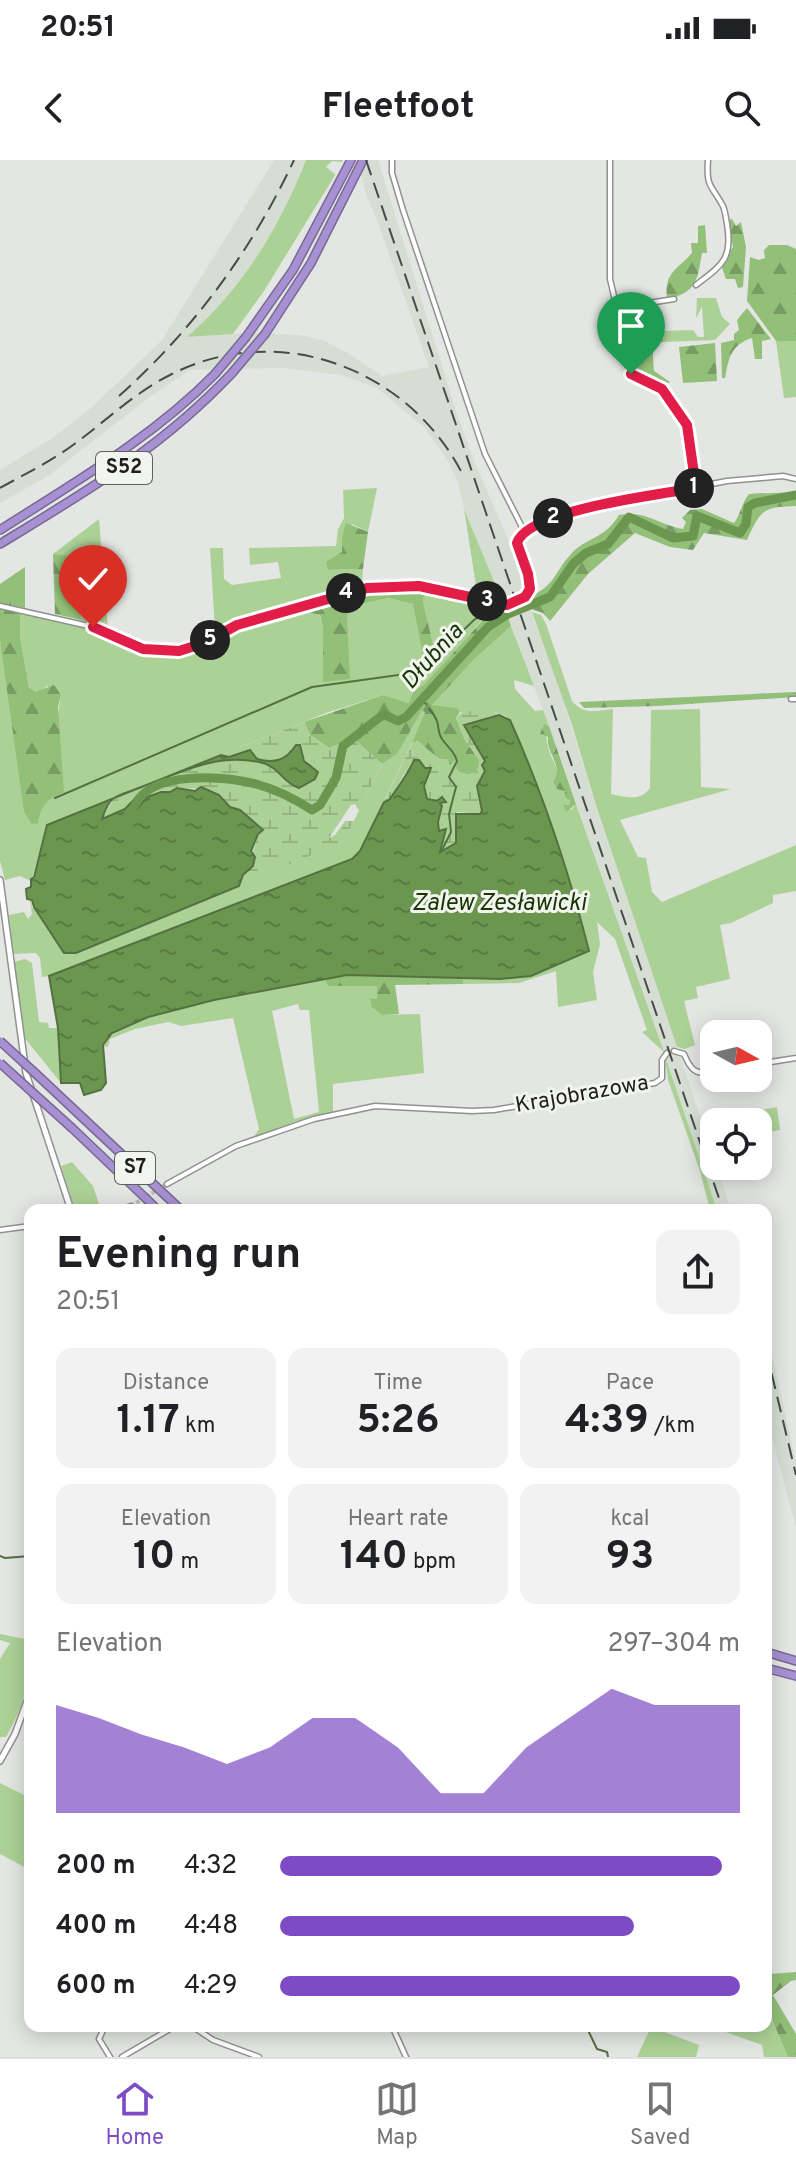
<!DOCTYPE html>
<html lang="en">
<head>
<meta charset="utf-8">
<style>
  :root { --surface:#fff; --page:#f2f2f2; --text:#202124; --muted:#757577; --line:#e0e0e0; --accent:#7d4cc4 }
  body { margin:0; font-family:Overpass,sans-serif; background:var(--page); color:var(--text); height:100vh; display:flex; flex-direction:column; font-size:30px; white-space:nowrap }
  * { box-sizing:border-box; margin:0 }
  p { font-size:26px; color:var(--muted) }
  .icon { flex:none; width:44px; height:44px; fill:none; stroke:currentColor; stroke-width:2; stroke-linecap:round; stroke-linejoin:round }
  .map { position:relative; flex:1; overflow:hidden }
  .sheet { position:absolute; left:24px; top:1044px; width:748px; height:828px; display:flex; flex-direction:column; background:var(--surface); border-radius:16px; box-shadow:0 4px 20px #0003 }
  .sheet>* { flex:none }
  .needle { width:52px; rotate:98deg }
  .fabs { position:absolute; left:700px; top:860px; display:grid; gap:16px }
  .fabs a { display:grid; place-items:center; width:72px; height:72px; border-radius:16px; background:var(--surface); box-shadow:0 4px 20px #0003; font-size:40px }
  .pin { position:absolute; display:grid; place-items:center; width:68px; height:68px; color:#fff; margin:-82px -34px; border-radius:50% 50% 50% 0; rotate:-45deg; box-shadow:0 0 8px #0007 }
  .pin .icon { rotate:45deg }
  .km { position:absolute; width:40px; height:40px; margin:-20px; border-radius:50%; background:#222; color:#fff; font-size:22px; line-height:40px; text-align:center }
  .round { display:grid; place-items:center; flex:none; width:84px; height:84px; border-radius:16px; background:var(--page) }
  .headline { display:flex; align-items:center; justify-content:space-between; height:136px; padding:0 32px }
  h1 { font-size:44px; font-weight:700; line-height:60px }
  .stats { display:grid; grid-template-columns:repeat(3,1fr); gap:12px; height:136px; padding:8px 32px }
  .stats div { display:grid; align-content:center; border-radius:16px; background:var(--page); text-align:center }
  .stats b { font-size:40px; font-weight:700 }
  .stats small { font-size:22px; font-weight:400 }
  .stats p { font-size:22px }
  .chart { height:224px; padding:16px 32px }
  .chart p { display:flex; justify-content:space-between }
  .chart svg { width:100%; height:144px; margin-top:8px; fill:var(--accent); opacity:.7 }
  ul { padding:0 32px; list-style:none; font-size:26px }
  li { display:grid; grid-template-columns:128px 96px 1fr; align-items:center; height:60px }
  li i { height:20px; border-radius:10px; background:var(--accent) }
  .status { display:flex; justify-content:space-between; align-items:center; height:56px; padding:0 40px; background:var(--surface); direction:ltr }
  .status svg { height:22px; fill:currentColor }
  header { display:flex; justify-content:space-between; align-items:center; height:104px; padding:0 32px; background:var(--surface); font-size:36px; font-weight:700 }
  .menu { display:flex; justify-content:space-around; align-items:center; height:112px; border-top:2px solid var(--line); background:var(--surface); font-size:22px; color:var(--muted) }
  .menu a { display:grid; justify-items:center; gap:4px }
  .menu .active { color:var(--accent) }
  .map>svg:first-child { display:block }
  .built { fill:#d6ded3 }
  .green { fill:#acd196; fill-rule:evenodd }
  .forest { fill:url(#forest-firs) }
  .wetland { fill:url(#wetland-marsh) }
  .water { fill:url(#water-ripples); stroke:#547241; stroke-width:2 }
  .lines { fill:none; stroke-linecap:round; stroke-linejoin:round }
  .stream { stroke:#547241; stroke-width:2 }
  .river { stroke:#6b9650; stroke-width:9 }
  .minor-tunnel { stroke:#bcbebb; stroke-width:4; stroke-dasharray:4 2; stroke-linecap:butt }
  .minor-casing { stroke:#8f928e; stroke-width:7 }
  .tertiary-casing { stroke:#8f928e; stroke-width:8 }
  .motorway-casing { stroke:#776993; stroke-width:10 }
  .minor { stroke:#fff; stroke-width:4 }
  .tertiary { stroke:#fff; stroke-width:5 }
  .motorway { stroke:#a791d3; stroke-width:7 }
  .rail { stroke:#494b48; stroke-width:2; stroke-dasharray:16 8; stroke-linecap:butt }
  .motorway-bridge-casing { stroke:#776993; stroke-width:10; stroke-linecap:butt }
  .motorway-bridge { stroke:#a791d3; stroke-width:7 }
  .route-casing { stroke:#fff; stroke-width:16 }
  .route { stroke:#e11d48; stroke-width:10 }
  .labels { text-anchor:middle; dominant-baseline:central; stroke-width:6; stroke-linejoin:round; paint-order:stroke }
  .shield { fill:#f1f4ef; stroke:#5d5f5c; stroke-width:2 }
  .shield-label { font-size:20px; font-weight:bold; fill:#1e1f1d }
  .street-label { font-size:22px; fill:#1e1f1d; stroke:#f1f4ef }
  .water-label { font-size:24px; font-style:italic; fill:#193501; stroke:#f1f4ef }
</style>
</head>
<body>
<div class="status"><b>20:51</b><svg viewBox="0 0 49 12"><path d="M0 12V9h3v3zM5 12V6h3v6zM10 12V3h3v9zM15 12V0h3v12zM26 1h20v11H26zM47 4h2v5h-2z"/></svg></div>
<header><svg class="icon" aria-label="back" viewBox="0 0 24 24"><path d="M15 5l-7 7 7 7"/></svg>Fleetfoot<svg class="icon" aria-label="search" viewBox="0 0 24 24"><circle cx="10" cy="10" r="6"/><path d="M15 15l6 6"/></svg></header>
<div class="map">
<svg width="796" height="1897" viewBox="0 0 796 1897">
  <defs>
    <pattern id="forest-firs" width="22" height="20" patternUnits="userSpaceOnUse" patternTransform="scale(2)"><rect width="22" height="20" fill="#93c078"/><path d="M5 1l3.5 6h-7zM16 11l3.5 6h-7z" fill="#779b62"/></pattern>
    <pattern id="wetland-marsh" width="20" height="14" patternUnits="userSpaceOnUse" patternTransform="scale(2)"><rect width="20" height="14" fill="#acd196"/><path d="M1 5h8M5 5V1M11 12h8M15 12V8" fill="none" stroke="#94b381"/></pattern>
    <pattern id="water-ripples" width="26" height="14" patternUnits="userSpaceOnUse" patternTransform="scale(2)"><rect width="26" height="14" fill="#6b9650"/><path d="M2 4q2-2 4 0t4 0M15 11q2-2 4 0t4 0" fill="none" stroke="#577a42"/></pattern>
  </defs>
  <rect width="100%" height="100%" fill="#e3e6e2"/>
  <path class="built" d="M274,0H306L285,50L253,103L231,132L189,177L245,173L300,175L325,181L349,194L382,216L429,207L376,57L368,40L357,0H378L458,257L472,296L514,393L536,466L548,493L596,645L714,998V1006H717L731,1050H714L669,907L549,566L496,426L464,349L458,322L448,301L424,267L377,228L341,215L283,208L190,210L151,236L48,316L0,343V310L54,277L91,248L162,180Z
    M766,1169L796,1302V1368L766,1255Z"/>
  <path class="green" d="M306,0H343L342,2L332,1L326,7L335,14L334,17L264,131L233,174L187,177C242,129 280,67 306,0Z
    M697,138H716L722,157L730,164L715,180L663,182L662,171L693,170L698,177H704L702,147L696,158Z
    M776,181H796V237L784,238Z
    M377,328L368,372L352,364L342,378V392L329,410L363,409L362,424L238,462L203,482L181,487V484L215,469L210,388H223L224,419L232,425L281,418L278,402L250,405L249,388L336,386L338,369L344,358L343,330Z
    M464,349L501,438L477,432Z
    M99,359L108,469L81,460L78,396L53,394Z
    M425,430L474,441L484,458L409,543L383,535L326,553L47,665L31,721L20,716L5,720L0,701V480L38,664L40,648L45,640L61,535L47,526L41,531L34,532L29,526L20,477V452C42,457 65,461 86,468C111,476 135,493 162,494C209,494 248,454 296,449C303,448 312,453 319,454L323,469V521L349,447L388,438L414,444L424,499L435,492L423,442Z
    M532,452L541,455L546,464L572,541C584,555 596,551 613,549L611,634C626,637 640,642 650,628L651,550L700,549L701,627L731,629L620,660L638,697L646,698L652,732L662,742L796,685V731L773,735V743L731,763L720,765L730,819L696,827L698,838L684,841L695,885L685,889L677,887L596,645L572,565Z
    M511,466L534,526L514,520L515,529L535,551L543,550L549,566L544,565C546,573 547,583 549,591C553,603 561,608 553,621L566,631L571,640L569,645L564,644L571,650L576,644L664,892L642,872L647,870L615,779L597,762L600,784L593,812L597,840L558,847L556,811L519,823L463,824V817L500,819L531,816L589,791L506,556L494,552H460L456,548L431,546L475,497Z
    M421,549L425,551L420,566L360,691L352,699L49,816L42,817L40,798L36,793L13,794L9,755L24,752L28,759L32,754L30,741L27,739H31L32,748L35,747L43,758L346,677L382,604L397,594Z
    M25,799L32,803L39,862L48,863L49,868H58L61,923L23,876L13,802Z
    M325,819L329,826H378L377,839L371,838L382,855L420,854L424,913L333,924V953L294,962L254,977L259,969L233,858L181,866L168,862L135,869L110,879L108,887L103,886C107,880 109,875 115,872C168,842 264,831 325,819ZM298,844L300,850H309L319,952L294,959L272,851Z
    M665,896L717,1050H710L700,1011L668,920Z
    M777,947L780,970L758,974V962H714V982L704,960Z
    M72,1002L93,1026L100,1047L97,1050H75L61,1006Z
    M0,1474L30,1480C30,1521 26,1542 6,1577H0V1499L10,1483L0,1480Z
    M0,1623L30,1638V1710L0,1694Z
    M766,1845L788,1897H764L762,1885L712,1867L766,1866Z
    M651,1867L699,1885L696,1897H637Z"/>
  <path class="forest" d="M732,59L736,66L741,62L746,87L743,127L738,128L735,119H726L721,105L733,87L728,60Z
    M705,65L707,93H702C697,122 697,131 667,140C664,112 676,111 692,93L691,83H698V66Z
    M769,85H787L796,89V181H776L747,141L750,97L759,100L765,98L764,90Z
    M747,148L771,179L762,181V199H755L752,178C731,185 729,197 725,218H722L721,183L734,180V174L739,170L737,160Z
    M662,171L663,182L652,183L654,211L670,222L662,226C628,214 627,206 625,172Z
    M715,183L717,221L683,223L679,187Z
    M796,332V346C762,347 761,350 747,380L704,373L693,390L670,387L635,373L588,414L550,461L543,453L531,449L528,438C556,425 553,414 571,394C586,377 604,380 619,355C646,350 657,364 683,369L686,362L682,358L690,350L702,349L734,363C741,354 741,344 749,334Z
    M346,363L368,372L363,409L328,410L326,402L342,392V378Z
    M53,394L78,396L81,460L55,454Z
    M25,407V448L0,443V424Z
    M397,427L425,430L423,442L435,492L424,500L413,444L388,438L349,447L347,457L350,519L323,522V469L320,455L297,449L363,430Z
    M0,448L20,452V477L29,527L35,532L54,525L61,535L58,547L64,632C46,640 41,644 38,664L31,663L24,652L0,480Z
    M505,448L511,466L475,498L432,545L457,548L460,552L456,558L465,580L480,601L477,611L468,615L459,612L455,607L456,600L450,606L428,591L418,581L412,583L425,552L422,550L397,594L382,604L354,579L329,588L310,575L304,562L383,535L409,543L414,530L424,525L491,451Z
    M796,532V537L658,546L584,548L579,542Z
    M544,564L549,566L576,644L566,652L563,644L569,645L570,640L565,637V631L557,629L553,621C564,604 546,595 548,577L540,574Z
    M347,815L463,817V824L395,825L399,854L382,855L372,847L370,838L377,839V826H328L325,819Z
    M766,1810L769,1814L796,1812V1820L791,1821L773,1835L796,1874V1897H788L766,1845Z"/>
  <path class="wetland" d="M463,551L494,552L499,555L473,563H466L465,568L485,601L483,605L485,611L477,626L482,651L481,654L457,652C455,663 459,672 457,683L441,692L446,671H439L438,662L442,646L440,642L444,643L433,642L424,635V626L430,608C403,601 403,621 389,640L384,642L412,583L418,581L439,599L447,598L450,605L456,600L455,607L459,612L468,615L477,611L480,601L465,580L456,558Z
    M304,562L310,575L329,588L354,579L382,604L359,651L355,644L351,645L329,678L335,675L345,661H354L346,677L339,683L239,726C245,706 259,687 257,666C249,657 242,653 232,648C226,645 224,638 218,635C195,622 153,629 137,650L141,636L133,638L125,649L102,659L114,638L202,603L224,599L256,601L271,605L277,608L289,624L309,606L296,585C286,600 275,604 257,599L250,590L229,597L221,595Z"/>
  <path class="water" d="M499,555L510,560C543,634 569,712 589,791L531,816L500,819L347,815L214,840L148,857L112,873L103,885L106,923L101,930L84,935L80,923H61L58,868L49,816L352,699L360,691L384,642L389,640C395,632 412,607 414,600H419L425,608H431L424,626L427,639L437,641L442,637L446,642L440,643L442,646L438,662L439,671L446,669L440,692L456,683V654H480L482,651L477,626L485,611L482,605L485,601L464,565Z
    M296,585H300L304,601L318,612L315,619L299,628C281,622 280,606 259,602C217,593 181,612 144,626C135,630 122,633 114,638C108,642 104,653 102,659L125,649L141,632L137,649L147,637L161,632H170L177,628L195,631L201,627L219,635L230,647L240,650L263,670L258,674L251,691L255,697L253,706L243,715L239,726L76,793H64L34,747L32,740L27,739L26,729L31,727V719L34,717L47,665L221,595L229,597L250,590L257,599C275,604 286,600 296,585Z"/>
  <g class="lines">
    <path class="stream" d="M422,540L426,544
      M429,549C443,564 435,569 442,579C448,588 454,590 457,601L449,617L456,627L449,654L451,672L441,692
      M55,638L312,527L420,512L475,459L480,457
      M0,1396L5,1398L30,1396
      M586,1866L597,1889L607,1892L608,1897"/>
    <path class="river" d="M135,645C152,610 224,616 256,624C275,629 295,639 312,650L320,645L336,618L343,586L380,557L385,555L398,561L406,557L488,467L508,454L550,437L573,404L586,393L608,384L629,357L673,378L693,376L697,356L740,373L746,364L748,347L755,343L796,335"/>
    <path class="minor-tunnel" d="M131,1046L167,1024"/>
    <g class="minor-casing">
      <path id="minor" d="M392,0V13L403,50L485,294L524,371
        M610,0V119L621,166L625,202L636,218L662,229L687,265L696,328
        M696,125C722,105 733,99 727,64C726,58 725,51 723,46C711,24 706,28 708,0
        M617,148L674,139
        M0,446L93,467L143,489L161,491H179L204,483L237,465L367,428L419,426L507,445L525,437L530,432V419L517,383L520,375L530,368L571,351L727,321L783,316L796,319
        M791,539H796
        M674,891L684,894C691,911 696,915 714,912
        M758,904L796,898
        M167,1024L236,986L314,959L375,946L472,951L494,950L655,923L662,918V900L667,893
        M118,1050L131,1046
        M0,1070L30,1066
        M105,1866L99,1879L110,1897
        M192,1866L213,1880L259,1897
        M392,1866L406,1897
        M122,1897L175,1866"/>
    </g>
    <g class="tertiary-casing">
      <path id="tertiary" d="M0,720L26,913L71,1050
        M0,1601L15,1574L30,1533"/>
    </g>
    <g class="motorway-casing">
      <path id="motorway" d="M265,174L311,103L363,0
        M246,177L293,110L351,0
        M0,370C75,322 152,278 215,214
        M0,384C87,331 163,287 233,212
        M34,912L181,1050
        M72,968L158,1050
        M766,1492L796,1501
        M766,1508L796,1516"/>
    </g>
    <use href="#minor" class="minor"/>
    <use href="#tertiary" class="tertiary"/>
    <use href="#motorway" class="motorway"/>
    <path class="rail" d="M366,0L723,1050
      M119,236C193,170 252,90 294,0
      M0,328C25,314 50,302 73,285C106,261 135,232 172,214C281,159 411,210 464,317
      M766,1190L796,1315"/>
    <g class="motorway-bridge-casing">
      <path id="motorway-bridge" d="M233,212L265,174
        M215,214L246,177
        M0,881L34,912
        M0,903L72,968"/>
    </g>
    <use href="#motorway-bridge" class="motorway-bridge"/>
  </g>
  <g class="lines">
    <g class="route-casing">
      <path id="route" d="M93,467L143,489L179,491L204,483L237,465L367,428L419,426L507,445L525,437L530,429L528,414L517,383C527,350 662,334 696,328L687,265L662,229L631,214"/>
    </g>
    <use href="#route" class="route"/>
  </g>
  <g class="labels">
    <g class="shield">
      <rect x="96" y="292" width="56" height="32" rx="6"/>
      <rect x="115" y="992" width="40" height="32" rx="6"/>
    </g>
    <g class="shield-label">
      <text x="124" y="308">S52</text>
      <text x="135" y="1008">S7</text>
    </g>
    <g class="street-label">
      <text transform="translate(582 935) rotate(-10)">Krajobrazowa</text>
    </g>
    <g class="water-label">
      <text transform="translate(433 497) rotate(-48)">Dłubnia</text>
      <text x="499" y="744">Zalew Zesławicki</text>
    </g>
  </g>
</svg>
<div class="fabs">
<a><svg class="needle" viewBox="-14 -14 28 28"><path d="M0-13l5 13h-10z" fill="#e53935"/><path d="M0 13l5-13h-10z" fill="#757577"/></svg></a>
<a><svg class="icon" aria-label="locate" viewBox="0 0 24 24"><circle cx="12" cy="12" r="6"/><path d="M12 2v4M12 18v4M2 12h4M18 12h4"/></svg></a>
</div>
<div class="pin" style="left:631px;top:214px;background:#1e9e55"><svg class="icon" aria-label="arrive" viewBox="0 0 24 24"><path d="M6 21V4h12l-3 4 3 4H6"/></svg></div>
<div class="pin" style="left:93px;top:467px;background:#d93025"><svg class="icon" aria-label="check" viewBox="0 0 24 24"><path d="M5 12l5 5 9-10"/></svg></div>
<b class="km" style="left:694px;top:328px">1</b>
<b class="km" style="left:553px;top:358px">2</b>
<b class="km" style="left:487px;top:441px">3</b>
<b class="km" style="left:346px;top:433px">4</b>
<b class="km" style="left:210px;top:480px">5</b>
<section class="sheet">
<div class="headline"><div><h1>Evening run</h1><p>20:51</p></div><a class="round"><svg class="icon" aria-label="share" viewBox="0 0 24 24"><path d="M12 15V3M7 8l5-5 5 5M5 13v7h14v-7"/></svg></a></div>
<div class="stats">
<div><p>Distance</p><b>1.17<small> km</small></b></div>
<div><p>Time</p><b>5:26</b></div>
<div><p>Pace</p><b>4:39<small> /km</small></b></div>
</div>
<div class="stats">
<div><p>Elevation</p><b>10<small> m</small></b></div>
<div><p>Heart rate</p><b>140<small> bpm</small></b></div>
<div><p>kcal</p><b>93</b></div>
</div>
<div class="chart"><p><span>Elevation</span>297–304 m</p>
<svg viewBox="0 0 160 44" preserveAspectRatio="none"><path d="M0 44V11L10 15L20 20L30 24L40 29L50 24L60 15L70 15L80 24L90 38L100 38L110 24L120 15L130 6L140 11L150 11L160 11V44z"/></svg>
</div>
<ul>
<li><b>200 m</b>4:32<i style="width:96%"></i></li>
<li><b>400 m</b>4:48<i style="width:77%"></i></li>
<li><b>600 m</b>4:29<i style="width:100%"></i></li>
</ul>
</section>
</div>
<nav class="menu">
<a class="active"><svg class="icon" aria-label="home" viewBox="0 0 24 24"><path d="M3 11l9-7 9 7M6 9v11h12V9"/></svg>Home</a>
<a><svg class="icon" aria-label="map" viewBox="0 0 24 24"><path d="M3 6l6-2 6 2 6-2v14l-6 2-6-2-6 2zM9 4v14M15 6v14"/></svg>Map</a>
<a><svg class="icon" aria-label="saved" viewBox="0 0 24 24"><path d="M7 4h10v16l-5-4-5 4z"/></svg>Saved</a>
</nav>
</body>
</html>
